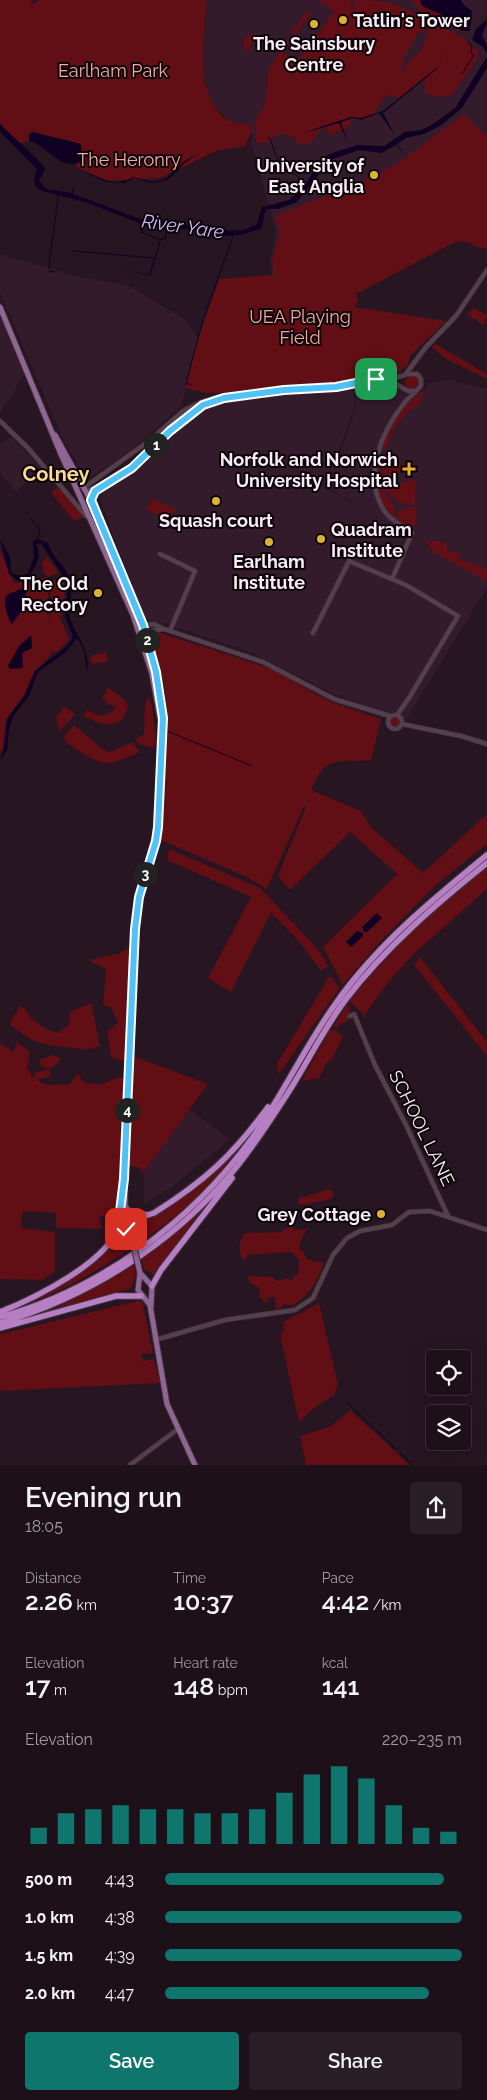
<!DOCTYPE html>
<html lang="en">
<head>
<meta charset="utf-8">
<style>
  :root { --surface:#1d1019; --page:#2a1e26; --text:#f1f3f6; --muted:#a09da2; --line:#3b3038; --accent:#0f766e }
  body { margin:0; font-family:Raleway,sans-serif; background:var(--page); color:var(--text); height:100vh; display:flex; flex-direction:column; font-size:19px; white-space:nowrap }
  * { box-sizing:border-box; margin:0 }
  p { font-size:16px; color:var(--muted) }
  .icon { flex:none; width:28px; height:28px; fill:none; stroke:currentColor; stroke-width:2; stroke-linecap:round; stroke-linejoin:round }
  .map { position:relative; height:1465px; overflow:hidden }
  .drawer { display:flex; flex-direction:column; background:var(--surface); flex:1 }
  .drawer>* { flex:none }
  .fabs { position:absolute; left:426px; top:1350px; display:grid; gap:10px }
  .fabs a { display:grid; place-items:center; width:45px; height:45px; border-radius:5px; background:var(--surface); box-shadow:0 5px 20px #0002,0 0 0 1px var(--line); font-size:25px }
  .pin { position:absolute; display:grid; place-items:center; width:42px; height:42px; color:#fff; margin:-21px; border-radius:10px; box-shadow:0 2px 8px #0006 }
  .km { position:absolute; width:25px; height:25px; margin:-12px; border-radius:50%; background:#222; color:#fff; font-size:14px; line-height:25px; text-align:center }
  .round { display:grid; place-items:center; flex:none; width:52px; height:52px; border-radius:5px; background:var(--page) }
  .head { display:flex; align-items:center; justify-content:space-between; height:85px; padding:0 25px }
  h1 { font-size:28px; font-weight:600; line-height:38px }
  .metrics { display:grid; grid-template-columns:repeat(3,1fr); gap:8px; height:85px; padding:5px 25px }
  .metrics div { display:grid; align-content:center }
  .metrics b { font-size:25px; font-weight:600 }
  .metrics small { font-size:14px; font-weight:400 }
  .metrics p { font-size:14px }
  .chart { height:140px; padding:10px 25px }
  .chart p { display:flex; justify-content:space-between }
  .chart svg { width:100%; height:90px; margin-top:5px; stroke:var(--accent); stroke-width:6 }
  .action { display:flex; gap:10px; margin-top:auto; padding:10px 25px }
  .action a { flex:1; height:58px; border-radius:5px; background:var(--accent); color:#fff; font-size:20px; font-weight:600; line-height:58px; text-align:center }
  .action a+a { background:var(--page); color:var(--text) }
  ul { padding:0 25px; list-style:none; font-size:16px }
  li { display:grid; grid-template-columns:80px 60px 1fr; align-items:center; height:38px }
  li i { height:12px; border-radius:6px; background:var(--accent) }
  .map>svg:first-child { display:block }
  .built { fill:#341b2b }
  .green { fill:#610e14 }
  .water { fill:#100124; fill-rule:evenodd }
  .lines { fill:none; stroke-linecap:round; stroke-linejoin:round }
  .stream { stroke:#100124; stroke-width:1 }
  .minor-casing { stroke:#3e3139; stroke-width:5.5 }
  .major-casing { stroke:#3e3139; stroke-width:7 }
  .highway-casing { stroke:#3e3139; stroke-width:8 }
  .minor { stroke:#553f4d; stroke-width:4 }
  .major { stroke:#8f6594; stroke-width:5 }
  .highway { stroke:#b67fc3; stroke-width:5.5 }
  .major-bridge-casing { stroke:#3e3139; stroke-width:7; stroke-linecap:butt }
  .major-bridge { stroke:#8f6594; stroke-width:5 }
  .route-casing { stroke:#fff; stroke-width:10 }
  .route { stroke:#4fc3f7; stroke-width:6 }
  .poi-dot { fill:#deb133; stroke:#0b0408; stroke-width:2 }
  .labels { text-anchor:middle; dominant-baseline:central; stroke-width:4; stroke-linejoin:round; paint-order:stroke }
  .poi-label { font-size:18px; font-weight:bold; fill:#faecf5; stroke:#0b0408; text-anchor:end }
  .park-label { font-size:18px; fill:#f7aaa5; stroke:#0b0408 }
  .street-label { font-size:18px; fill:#faecf5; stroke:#0b0408 }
  .water-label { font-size:19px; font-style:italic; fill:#cdb9fa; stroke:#0b0408 }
  .quarter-label { font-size:20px; font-weight:bold; fill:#fbdb90; stroke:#0b0408 }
</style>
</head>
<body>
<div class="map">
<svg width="487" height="1465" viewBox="0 0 487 1465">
  <rect width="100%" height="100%" fill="#271521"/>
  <path class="built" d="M207,0H487V16L481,22L487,29V249L476,247L465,240L455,242L356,294L358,301L354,307L446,321L410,356L408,364L400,372H383L337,383L295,384L219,393H207L186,388L181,407L135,447L93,476L85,475L65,443L0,293V254L76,276L129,286L186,320L198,338L219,279L272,275L270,261L276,231L252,144V131L246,123H233L226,118L211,102L207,86L204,84L203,44Z
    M0,314L25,374L0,413Z
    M449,380L487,389V575L410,536L487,579V587L406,720L334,694L253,653L166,624L145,619L100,500L103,493L136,470L184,423L202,410L243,398L341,390L355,386L354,409L338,453L321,485L392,526L322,484L340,453L355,410L356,386L381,381L395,385L406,395H416L424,390L428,383Z
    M11,437L41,468L16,492L0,473V444Z
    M189,1109L230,1139L172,1187L144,1204V1172Z"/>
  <path class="green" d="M0,0H31L32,2L30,6L39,0H207L203,44L204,84L207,86C209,100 219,119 235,123C240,125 245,122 250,125L252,131L245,146L216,151L160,178L106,181L77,167L76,164L80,162L66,139H57L36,132L28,139L29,141L20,143L0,124Z
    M319,0H351L353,10L355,9L354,0C389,0 399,4 430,22L424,32L418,33L404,57L402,73H404C409,56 417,58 423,46C427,38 425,31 433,24L461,36L479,52L473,66L452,95L438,97L425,93L424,76L401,98L386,95L370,119L352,118L348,128L330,135L322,126L314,140L302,146L293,137L278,133L268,142L256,143L255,121L265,104L269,69L288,37L291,40L282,52L296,62L334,12L320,1L314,9Z
    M412,0H420L422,6L450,18L462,32C449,29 415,13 412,0Z
    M307,11L311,14L295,35L291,32Z
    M256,33L257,36L245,55L243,41L247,35Z
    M464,114L487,137V249C475,247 466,239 455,242L356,294L358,301L354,307L446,321L410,356L408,364L400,372H383L337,383L295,384L219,393H207L186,388L198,339L219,279L274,275L272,260L280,233L275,216L370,178L400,162Z
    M473,308L487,315L484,325L467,315Z
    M434,343L487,374V379L444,358L432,347Z
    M405 382a7 7 0 1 1 14 0a7 7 0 1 1-14 0Z
    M425,389L420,403L407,413L396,426L385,450L381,449C391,420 402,408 425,389Z
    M386,452H390V465L413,463V477H407V473H397V483H407V479L416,481L415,505L399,503L385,491L383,474Z
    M380,455H384C382,465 379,477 381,487C384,498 401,504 392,517C376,500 375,477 380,455Z
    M57,487L74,502L84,517L74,521L51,493Z
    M152,498L175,509L170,520L147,510Z
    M409,507H417L416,524L409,529L394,519L400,510Z
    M425,541H440L447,544V551L459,553V559L484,568L487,569V581L434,553Z
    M0,550L14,583L47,577L50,623L52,601L48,585L53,580L59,579L64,581L65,605L60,618L69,639L57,652L51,651V655L34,672L24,696L9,715L5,724L3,748L0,754Z
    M46,557L59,572L48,577L43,572L42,562Z
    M158,632L272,669L329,701L381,719L371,760C336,763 326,754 311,790L361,811L371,827L423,873L487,814V844L436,885L378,944L343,985L323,947L397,874L350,832L290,890L278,876L306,807L304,806L267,889L247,877L163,841L160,837L166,709L164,684L151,637L154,633Z
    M106,652L108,661L92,664L90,656Z
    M108,687C123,700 136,700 121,721C106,728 98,723 84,716L86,710L100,716L114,711L116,707L108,704L102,698Z
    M149,696L152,705L157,743L152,748L137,743L136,739L144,734C146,722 142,705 149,696Z
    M64,706L75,714L60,732L56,718Z
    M389 722a6 6 0 1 1 12 0a6 6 0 1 1-12 0Z
    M74,725L102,749L110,752L132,742L140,752C111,764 108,769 81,752C73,746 67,746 64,736Z
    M169,849L260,888L317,948L328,966L321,971L298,940L271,913L231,992L208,978L251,897L167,860Z
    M487,865V889L415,953L389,981L364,1016L349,1000L415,927Z
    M130,947L127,1062L111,1057L107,1032L118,1023L112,1008L103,1005L106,969L88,960L118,954Z
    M420,957L487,1042V1056L414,965Z
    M330,975L340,988L278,1075L277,1064Z
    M91,1003L100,1046C82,1052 83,1048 66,1047C36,1044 33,1042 9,1024L20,1006C27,1009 26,1012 31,1018C37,1025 48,1029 57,1033L69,1025L70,1012Z
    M347,1005L350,1008L348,1021L339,1025L338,1028L333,1027Z
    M333,1029L343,1036L333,1058L327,1062L319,1078L302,1081L329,1031Z
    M17,1042L30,1052L27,1069C40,1087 48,1086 70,1084L78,1073L83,1082L99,1085L120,1077L125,1079L120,1131H123V1177L115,1216H99L102,1229L56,1228V1213L25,1211L22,1214L21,1228L55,1232V1271L43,1280L0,1279V1043L13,1052Z
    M53,1055L60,1058L59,1063L49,1069L51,1076L36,1080L34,1073L49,1069L40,1065L39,1060Z
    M133,1056L208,1084L144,1172L136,1166H127Z
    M248,1137C227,1175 173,1220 138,1244L135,1234L142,1220L164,1211L192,1192L220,1168Z
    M330,1189L334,1193L332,1199L301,1205L298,1203L299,1198Z
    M203,1208L154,1275L144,1269L141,1258Z
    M292,1227L297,1230L308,1229L302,1237L299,1249L304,1252V1255L309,1260L324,1263C317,1282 309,1297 291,1306L285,1304L276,1311L275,1297H269L268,1302H265L259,1296L260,1288L250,1283L248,1276L271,1277L278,1281L286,1278L291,1280L298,1273L299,1260L291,1252L248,1255L242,1261L239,1246L244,1233L282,1232L283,1229Z
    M117,1237L127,1238L129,1250C92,1273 55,1297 13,1309C50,1291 92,1273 117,1237Z
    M133,1264L136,1273L132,1288L0,1325Z
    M142,1300L153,1353L142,1354L143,1361L154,1359L160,1383L0,1391V1334Z
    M319,1303L338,1384L334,1395L314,1408L299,1422L280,1335L284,1331L283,1322Z
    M350,1410L410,1465H306L300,1436L331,1426Z"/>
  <path class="water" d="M420,0H461L463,4L472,11L470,31H461L450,18L422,6Z
    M487,20L482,36L487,45V53L482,46L472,40L476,29Z
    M447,46L437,69L383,113L395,135L379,113L361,120L354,118L341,122L348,143L339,123L303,133L332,123L352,117L361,118L383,111L438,67Z
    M487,57V68L462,108L440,126L424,134L406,138L397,144L405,155L396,145L381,153L359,150L330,160L297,202L278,209H267L264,214L262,228L241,235L221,236L195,230L167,228L166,238L161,240L150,276L121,269L149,275L160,240L142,233L139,223L88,203L43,191L37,188L34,181L37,169L0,132V124C9,134 41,160 45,169L39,181L46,189L71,193L74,187L73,194L140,219L228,231L244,230L257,224L262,207L289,200L303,188L318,164L329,154L357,145L384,146L405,132L421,130L433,124L455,108ZM140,223L165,228V237L160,239L144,233Z
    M32,132L81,144L82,159L80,162C59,171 46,144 29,141V134Z
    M198,154L183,164L177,172L167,180L153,183L134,178L124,183L106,182L83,171C101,177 114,189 133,177L153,182L166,179L183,162Z
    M0,539L10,557L11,572L20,577L28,573L34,557L33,541L38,539L48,543C52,558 66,565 70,579C74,592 67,605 70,618C76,637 91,650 87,672L84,650L77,638L66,652L38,672L29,696L13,716L9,730L7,750L0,760L4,749L7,719L24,696L35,671L68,645L73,636L65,617L67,594L65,579L41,543L36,544C36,546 38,549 38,551C41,562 29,578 20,582L9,574Z
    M20,589L25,590L27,592L23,601L25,606L12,624C8,619 0,598 9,594C14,592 16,592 20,589Z
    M31,635L32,648L22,653L23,668L10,669L8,666L19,646Z
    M377,913L382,918L367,932H364L362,927Z
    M357,931L363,933V936L351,947L346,942Z"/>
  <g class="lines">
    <path class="stream" d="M462,74L474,55L471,53L472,47L468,41
      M269,137L278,160L302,180
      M56,212L58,196
      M51,248L56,214
      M74,251L154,258
      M50,256L51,249
      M49,269L50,256
      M49,271L55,272
      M205,315L233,236
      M191,385L186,383L203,320
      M30,518L40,530L38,538
      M167,731L252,766
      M347,1403L397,1450
      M400,1453L413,1465"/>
    <g class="minor-casing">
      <path id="minor" d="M389,380L408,391H415
        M0,421L28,448L86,516
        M85,487L149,441L183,411L201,402L217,397L278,390L342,386L367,380L391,379L405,375L426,347L456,316L487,270
        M87,491L98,487
        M91,500C95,486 112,481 123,474C157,452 177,413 217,400
        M160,554L195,571L170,631
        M349,561L406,585L458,616L409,698L397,715
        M392,579L412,533C403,526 393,522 385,512C361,477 382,431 405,402C410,396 417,392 421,385V379L417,374H407
        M141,626L154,624L164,629L263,662L334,699L390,716
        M139,632L164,629
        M313,633L349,561L350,552
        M388 722a7 7 0 1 1 14 0a7 7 0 1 1-14 0Z
        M402,724L461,736L487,744
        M350,1016L354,1014L375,1065L406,1125L448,1216
        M155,1340L225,1320L295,1310L313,1298L333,1255L347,1238L360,1231L392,1225L409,1212L430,1211L487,1230
        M130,1465L178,1429"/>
    </g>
    <g class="major-casing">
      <path id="major" d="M0,307L60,452L133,615L152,674L160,718
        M55,435L96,510L143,625L154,661L162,711L158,827L156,841L139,897L135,929L124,1177L120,1211L117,1219L131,1237
        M125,1192V1206L134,1217L131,1235
        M140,1273L138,1290L150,1305L167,1404L195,1465
        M140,1273L152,1286L151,1307"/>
    </g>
    <g class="highway-casing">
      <path id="highway" d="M132,1213L148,1215L154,1213C205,1181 233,1155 268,1107
        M152,1286L161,1270L232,1178
        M0,1312C33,1299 111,1261 119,1224
        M0,1317C100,1290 191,1222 252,1138C283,1095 305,1046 336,1003C377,945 432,900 487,855
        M0,1323C88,1297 169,1246 229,1176C250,1152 267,1125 284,1099C306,1066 322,1031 346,999C386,947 436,904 487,863
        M0,1328L116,1296H141"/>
    </g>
    <use href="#minor" class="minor"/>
    <use href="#major" class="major"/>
    <use href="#highway" class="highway"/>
    <g class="major-bridge-casing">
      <path id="major-bridge" d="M133,1243L140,1273"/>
    </g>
    <use href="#major-bridge" class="major-bridge"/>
  </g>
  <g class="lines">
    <g class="route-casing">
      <path id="route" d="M126,1229L117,1219L120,1211L124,1179L135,929L139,897L156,841L158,827L163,718L156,672L143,625L91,500L95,491L132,468L170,431L203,405L224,398L284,390L336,387L376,379"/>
    </g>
    <use href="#route" class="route"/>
  </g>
  <g class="poi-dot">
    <circle cx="343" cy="20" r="5"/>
    <circle cx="314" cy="24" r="5"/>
    <circle cx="374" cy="175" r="5"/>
    <path d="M406.5 461.5h5v5h5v5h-5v5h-5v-5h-5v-5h5z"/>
    <circle cx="216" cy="501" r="5"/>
    <circle cx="321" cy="539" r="5"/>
    <circle cx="269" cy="542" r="5"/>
    <circle cx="98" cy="593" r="5"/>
    <circle cx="381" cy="1214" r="5"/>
  </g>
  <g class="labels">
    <g class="poi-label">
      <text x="353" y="20" text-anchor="start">Tatlin's Tower</text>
      <text x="314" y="43" text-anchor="middle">The Sainsbury<tspan x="314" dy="21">Centre</tspan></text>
      <text x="364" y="165">University of<tspan x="364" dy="21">East Anglia</tspan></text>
      <text x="398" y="459">Norfolk and Norwich<tspan x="398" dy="21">University Hospital</tspan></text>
      <text x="216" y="520" text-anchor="middle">Squash court</text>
      <text x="331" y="529" text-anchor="start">Quadram<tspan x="331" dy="21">Institute</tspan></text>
      <text x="269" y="561" text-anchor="middle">Earlham<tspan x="269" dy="21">Institute</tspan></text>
      <text x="88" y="583">The Old<tspan x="88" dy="21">Rectory</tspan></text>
      <text x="371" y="1214">Grey Cottage</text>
    </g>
    <g class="park-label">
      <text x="113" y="70">Earlham Park</text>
      <text x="129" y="159">The Heronry</text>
      <text x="300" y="316">UEA Playing<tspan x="300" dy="21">Field</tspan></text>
    </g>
    <g class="street-label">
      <text transform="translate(422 1128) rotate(64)">SCHOOL LANE</text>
    </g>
    <g class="water-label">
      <text transform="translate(183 226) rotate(8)">River Yare</text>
    </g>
    <g class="quarter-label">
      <text x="56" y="474">Colney</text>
    </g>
  </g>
</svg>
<div class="fabs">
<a><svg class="icon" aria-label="locate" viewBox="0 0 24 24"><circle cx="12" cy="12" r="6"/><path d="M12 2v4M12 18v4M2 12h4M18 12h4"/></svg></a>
<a><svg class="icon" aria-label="layers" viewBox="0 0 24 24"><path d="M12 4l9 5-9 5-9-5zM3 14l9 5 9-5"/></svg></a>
</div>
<div class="pin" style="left:376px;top:379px;background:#1e9e55"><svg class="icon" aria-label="arrive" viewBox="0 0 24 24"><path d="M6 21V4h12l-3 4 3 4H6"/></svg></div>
<div class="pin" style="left:126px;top:1229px;background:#d93025"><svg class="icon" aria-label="check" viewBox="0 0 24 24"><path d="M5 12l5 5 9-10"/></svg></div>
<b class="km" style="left:156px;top:445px">1</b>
<b class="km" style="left:147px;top:640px">2</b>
<b class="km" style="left:145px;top:874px">3</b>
<b class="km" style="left:127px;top:1110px">4</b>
</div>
<section class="drawer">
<div class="head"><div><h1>Evening run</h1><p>18:05</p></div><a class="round"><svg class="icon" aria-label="share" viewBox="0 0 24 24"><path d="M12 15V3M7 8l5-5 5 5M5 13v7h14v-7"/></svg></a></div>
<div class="metrics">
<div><p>Distance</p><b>2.26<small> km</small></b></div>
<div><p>Time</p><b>10:37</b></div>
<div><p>Pace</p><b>4:42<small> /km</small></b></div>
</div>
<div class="metrics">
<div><p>Elevation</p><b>17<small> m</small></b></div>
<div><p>Heart rate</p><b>148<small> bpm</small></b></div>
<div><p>kcal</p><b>141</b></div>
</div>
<div class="chart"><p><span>Elevation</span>220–235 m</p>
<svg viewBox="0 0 160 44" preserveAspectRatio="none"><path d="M5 44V36M15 44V29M25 44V27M35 44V25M45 44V27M55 44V27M65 44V29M75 44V29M85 44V27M95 44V19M105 44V10M115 44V6M125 44V12M135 44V25M145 44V36M155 44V38"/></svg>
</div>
<ul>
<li><b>500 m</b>4:43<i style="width:94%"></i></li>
<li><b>1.0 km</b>4:38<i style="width:100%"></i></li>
<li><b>1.5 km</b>4:39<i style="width:100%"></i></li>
<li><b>2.0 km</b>4:47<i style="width:89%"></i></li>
</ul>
<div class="action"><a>Save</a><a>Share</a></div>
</section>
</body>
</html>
